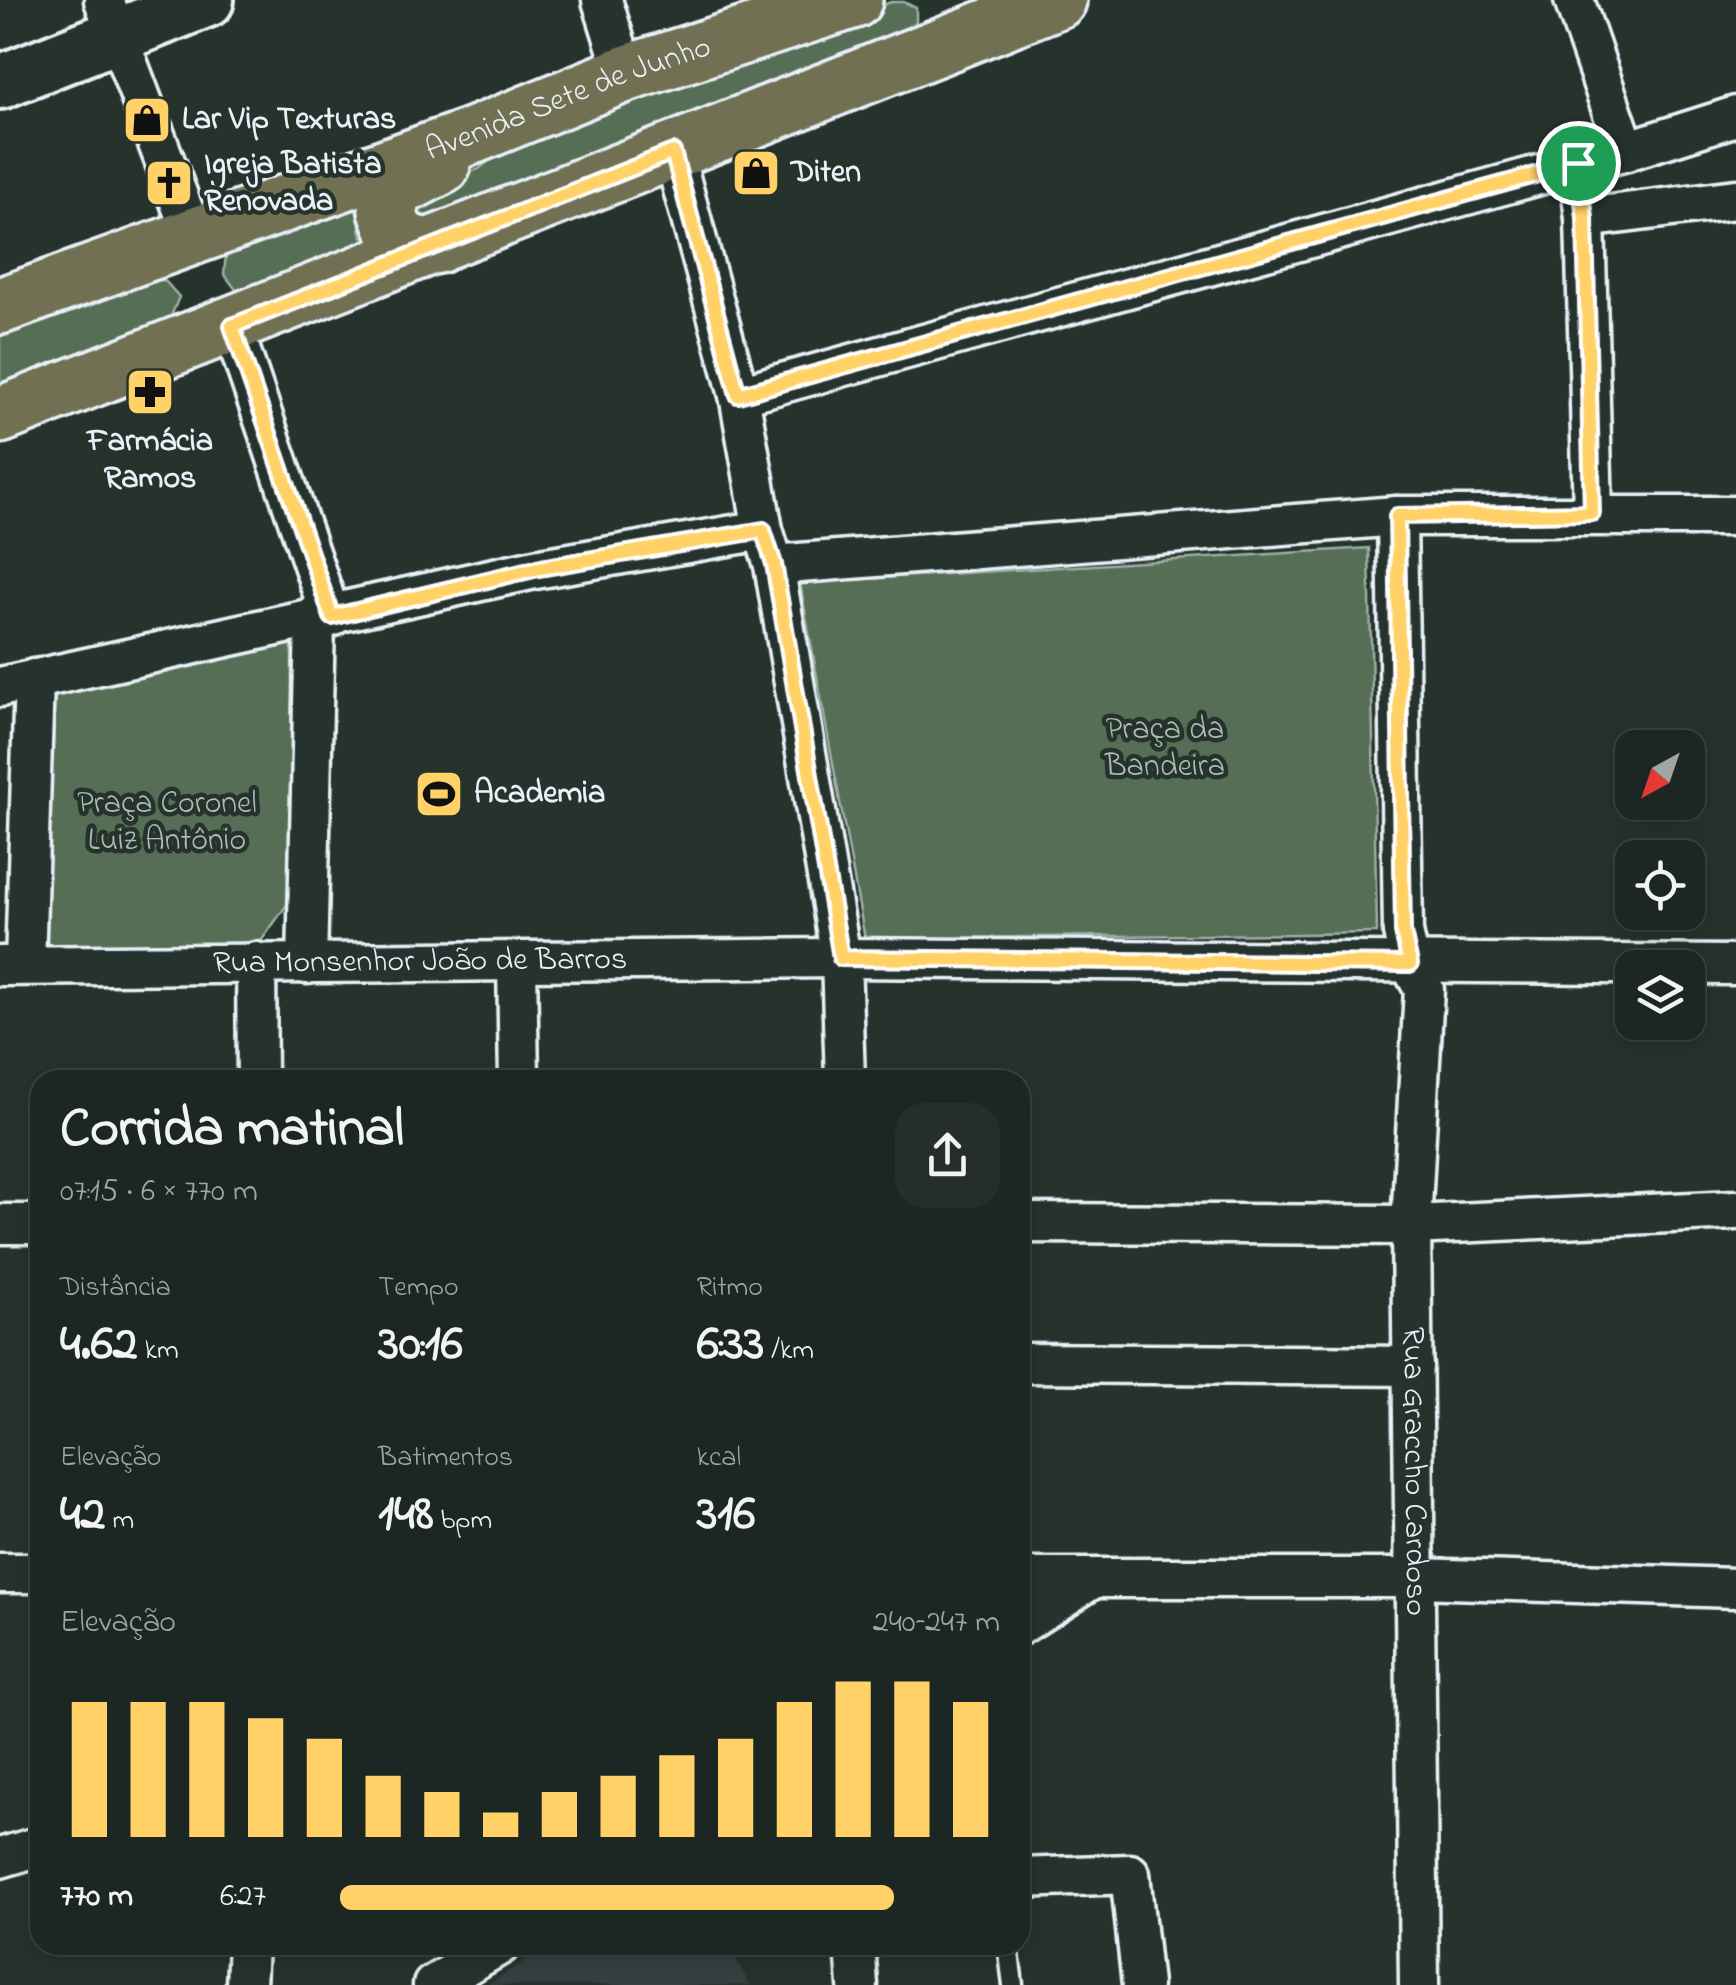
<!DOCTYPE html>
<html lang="pt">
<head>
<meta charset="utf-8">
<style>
  :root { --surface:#1c2622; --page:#252e2a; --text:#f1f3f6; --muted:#a0a5a5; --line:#3a4340; --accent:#ffd166 }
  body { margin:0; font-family:"Indie Flower",sans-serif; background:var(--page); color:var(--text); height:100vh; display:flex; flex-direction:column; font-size:38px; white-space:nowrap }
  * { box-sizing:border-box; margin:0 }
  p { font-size:32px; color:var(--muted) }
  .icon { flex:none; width:55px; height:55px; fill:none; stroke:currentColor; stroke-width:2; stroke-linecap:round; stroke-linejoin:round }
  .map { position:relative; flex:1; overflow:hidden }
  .sheet { position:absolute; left:30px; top:1070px; width:1000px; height:885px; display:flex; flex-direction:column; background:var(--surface); border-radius:30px; box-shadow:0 5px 25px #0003,0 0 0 2px var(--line) }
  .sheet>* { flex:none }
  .needle { width:65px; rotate:220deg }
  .buttons { position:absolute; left:1615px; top:730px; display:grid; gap:20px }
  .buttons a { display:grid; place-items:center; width:90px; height:90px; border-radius:20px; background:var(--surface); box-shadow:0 5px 25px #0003,0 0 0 2px var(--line); font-size:50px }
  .pin { position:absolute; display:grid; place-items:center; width:85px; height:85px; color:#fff; margin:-42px; border:5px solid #fff; border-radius:50%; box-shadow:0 2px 10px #0007 }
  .round { display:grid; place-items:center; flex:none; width:105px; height:105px; border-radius:30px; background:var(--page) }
  .summary { display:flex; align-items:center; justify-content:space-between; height:170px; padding:0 30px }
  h1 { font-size:55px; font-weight:700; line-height:75px }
  .metrics { display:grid; grid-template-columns:repeat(3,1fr); gap:15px; height:170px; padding:10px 30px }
  .metrics div { display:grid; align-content:center }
  .metrics b { font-size:50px; font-weight:700 }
  .metrics small { font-size:28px; font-weight:400 }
  .metrics p { font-size:28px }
  .chart { height:280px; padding:20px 30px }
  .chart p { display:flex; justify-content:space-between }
  .chart svg { width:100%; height:180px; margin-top:10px; stroke:var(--accent); stroke-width:6 }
  ul { padding:0 30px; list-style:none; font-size:32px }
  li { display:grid; grid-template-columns:160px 120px 1fr; align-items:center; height:75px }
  li i { height:25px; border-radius:12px; background:var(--accent) }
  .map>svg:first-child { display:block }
  .built { fill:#354141 }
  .green { fill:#556e54; stroke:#9eb0a6; stroke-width:2.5 }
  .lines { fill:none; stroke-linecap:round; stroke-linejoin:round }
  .lane-casing { stroke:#e8f1f8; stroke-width:25 }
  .street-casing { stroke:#e8f1f8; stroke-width:45 }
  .secondary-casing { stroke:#e8f1f8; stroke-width:60 }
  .primary-casing { stroke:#e8f1f8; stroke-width:62 }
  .lane { stroke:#26332d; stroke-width:18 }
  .street { stroke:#26332d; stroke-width:38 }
  .secondary { stroke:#26332d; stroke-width:52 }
  .primary { stroke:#716f52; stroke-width:55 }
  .route-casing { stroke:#fff; stroke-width:20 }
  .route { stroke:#ffd166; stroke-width:12 }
  .labels { text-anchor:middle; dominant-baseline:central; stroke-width:9; stroke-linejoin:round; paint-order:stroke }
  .street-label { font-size:32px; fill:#e8f1f8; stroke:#26332d }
  .poi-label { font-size:32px; font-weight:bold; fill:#e8f1f8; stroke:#26332d; text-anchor:start }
  .park-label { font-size:32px; fill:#adbdb6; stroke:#26332d }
</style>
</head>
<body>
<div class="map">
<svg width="1736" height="1985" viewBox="0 0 1736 1985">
  <rect width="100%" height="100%" fill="#26332d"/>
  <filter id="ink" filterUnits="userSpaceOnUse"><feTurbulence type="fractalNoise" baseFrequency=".01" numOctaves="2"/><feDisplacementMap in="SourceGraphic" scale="20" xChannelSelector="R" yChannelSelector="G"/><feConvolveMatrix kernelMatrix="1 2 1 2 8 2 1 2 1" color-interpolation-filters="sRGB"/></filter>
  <g filter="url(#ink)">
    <path class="built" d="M550,1945H728L750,1985H487Z"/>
    <path class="green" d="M891,2H904L916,8V24L911,33L425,236L404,198L479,169L512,143Z
      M353,196L366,254L254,297L237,291L224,274L226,254L237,239Z
      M151,275L166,282L179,297L166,328L0,397V324Z
      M1369,548L1377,933L865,939L800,583Z
      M292,640L291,899L254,951L43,954L42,817L53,690Z"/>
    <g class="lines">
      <g class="lane-casing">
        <path id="lane" d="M1008,1945L1013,1985"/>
      </g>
      <g class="street-casing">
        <g id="street">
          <path d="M104,0L193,236"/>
          <path d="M602,0L625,74"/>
          <path d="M1574,0L1626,151"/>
          <path d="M673,152L739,395L763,530L774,565L841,958L845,1080"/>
          <path d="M1578,163L1585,218L1593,513"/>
          <path d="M1585,218L1736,199"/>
          <path d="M232,326L331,617"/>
          <path d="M739,395L1626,151L1736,116"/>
          <path id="s1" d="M1397,516L1403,932L1410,964L1424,989L1411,1225L1419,1985"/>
          <path d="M774,565L1397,516H1736"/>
          <path d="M0,687L535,569L763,530"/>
          <path d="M256,962L257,1080"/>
          <path d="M517,963L519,1080"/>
          <path d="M307,964L315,621"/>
          <path d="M25,965L34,679"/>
          <path id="s2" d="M0,966L841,958L1736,965"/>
          <path d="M1020,1223L1411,1225L1736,1210"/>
          <path d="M0,1224H40"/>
          <path d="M1020,1363L1413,1366"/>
          <path d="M0,1573H40"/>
          <path d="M1020,1578H1416L1736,1588"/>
          <path d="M1020,1625L1089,1581"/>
          <path d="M0,1858L40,1846"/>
          <path d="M1020,1878L1130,1874L1142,1985"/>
          <path d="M855,1945L858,1985"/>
          <path d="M246,1985L248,1945"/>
          <path d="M433,1985L500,1945"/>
        </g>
      </g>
      <g class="secondary-casing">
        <path id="secondary" d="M0,82L207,0"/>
      </g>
      <g class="primary-casing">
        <g id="primary">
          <path d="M438,245L418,246L397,236L387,210L397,189L442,166"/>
          <path id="s3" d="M0,306L472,136L625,74L854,0"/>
          <path d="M0,415L1058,0"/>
        </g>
      </g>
      <use href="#lane" class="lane"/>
      <use href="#street" class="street"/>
      <use href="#secondary" class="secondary"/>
      <use href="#primary" class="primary"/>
    </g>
  </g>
  <g class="lines" filter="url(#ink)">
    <g class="route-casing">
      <path id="route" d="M673,152L738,395L1578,163L1585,218L1592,513L1397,516L1403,932L1410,964L841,958L774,564L763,530L534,569L332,617L232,326Z"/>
    </g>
    <use href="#route" class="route"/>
  </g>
  <defs>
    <g id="shop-square" transform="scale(2.5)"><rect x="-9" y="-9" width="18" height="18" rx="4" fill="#ffd166" stroke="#26332d"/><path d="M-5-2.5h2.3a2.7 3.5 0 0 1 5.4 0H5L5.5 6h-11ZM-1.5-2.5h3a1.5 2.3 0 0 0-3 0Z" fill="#111"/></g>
    <g id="church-square" transform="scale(2.5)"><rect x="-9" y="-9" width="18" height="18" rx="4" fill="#ffd166" stroke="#26332d"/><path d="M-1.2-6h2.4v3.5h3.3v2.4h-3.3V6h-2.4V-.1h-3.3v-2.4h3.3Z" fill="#111"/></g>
    <g id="pharmacy-square" transform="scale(2.5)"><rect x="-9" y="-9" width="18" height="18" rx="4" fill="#ffd166" stroke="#26332d"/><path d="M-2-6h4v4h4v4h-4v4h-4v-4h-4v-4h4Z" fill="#111"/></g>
    <g id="stadium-square" transform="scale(2.5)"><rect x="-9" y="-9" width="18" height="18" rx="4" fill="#ffd166" stroke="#26332d"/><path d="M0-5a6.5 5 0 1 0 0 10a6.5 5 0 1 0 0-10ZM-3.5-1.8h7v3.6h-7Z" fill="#111"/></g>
  </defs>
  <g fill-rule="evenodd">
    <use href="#shop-square" x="147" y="120"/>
    <use href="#shop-square" x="756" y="173"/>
    <use href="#church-square" x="169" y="183"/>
    <use href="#pharmacy-square" x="150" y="392"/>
    <use href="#stadium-square" x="439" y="794"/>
  </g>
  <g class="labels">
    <g class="street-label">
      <text stroke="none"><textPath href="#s3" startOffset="605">Avenida Sete de Junho</textPath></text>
      <text stroke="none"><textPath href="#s2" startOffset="420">Rua Monsenhor João de Barros</textPath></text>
      <text stroke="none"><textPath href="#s1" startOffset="960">Rua Graccho Cardoso</textPath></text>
    </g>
    <g class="poi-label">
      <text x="182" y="120">Lar Vip Texturas</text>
      <text x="204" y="165">Igreja Batista<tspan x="204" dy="37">Renovada</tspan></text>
      <text x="791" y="173">Diten</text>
      <text x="150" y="442" text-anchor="middle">Farmácia<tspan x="150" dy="37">Ramos</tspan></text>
      <text x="474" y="794">Academia</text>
    </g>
    <g class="park-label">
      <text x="1165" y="730">Praça da<tspan x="1165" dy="37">Bandeira</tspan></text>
      <text x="167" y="804">Praça Coronel<tspan x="167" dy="37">Luiz Antônio</tspan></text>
    </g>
  </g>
</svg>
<div class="buttons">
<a><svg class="needle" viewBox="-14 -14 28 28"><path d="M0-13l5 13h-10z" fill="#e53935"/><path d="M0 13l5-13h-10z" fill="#a0a5a5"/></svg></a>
<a><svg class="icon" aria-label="locate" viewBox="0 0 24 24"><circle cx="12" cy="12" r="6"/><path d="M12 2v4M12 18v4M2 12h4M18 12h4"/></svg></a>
<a><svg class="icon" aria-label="layers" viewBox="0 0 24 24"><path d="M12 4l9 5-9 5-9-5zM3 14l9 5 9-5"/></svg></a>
</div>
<div class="pin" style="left:1578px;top:163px;background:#1e9e55"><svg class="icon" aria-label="arrive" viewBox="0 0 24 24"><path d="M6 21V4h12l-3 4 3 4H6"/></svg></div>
<section class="sheet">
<div class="summary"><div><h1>Corrida matinal</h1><p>07:15 · 6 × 770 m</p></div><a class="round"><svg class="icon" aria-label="share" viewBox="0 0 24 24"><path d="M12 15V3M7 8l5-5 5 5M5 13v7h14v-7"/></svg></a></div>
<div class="metrics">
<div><p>Distância</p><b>4.62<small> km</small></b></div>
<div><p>Tempo</p><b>30:16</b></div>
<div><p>Ritmo</p><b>6:33<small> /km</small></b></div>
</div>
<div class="metrics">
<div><p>Elevação</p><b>42<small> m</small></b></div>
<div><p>Batimentos</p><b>148<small> bpm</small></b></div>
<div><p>kcal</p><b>316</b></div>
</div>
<div class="chart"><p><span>Elevação</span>240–247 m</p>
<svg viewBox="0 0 160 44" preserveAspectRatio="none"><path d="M5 44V11M15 44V11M25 44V11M35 44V15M45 44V20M55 44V29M65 44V33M75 44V38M85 44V33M95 44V29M105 44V24M115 44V20M125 44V11M135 44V6M145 44V6M155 44V11"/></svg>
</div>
<ul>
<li><b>770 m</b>6:27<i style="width:84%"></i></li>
</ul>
</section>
</div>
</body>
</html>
